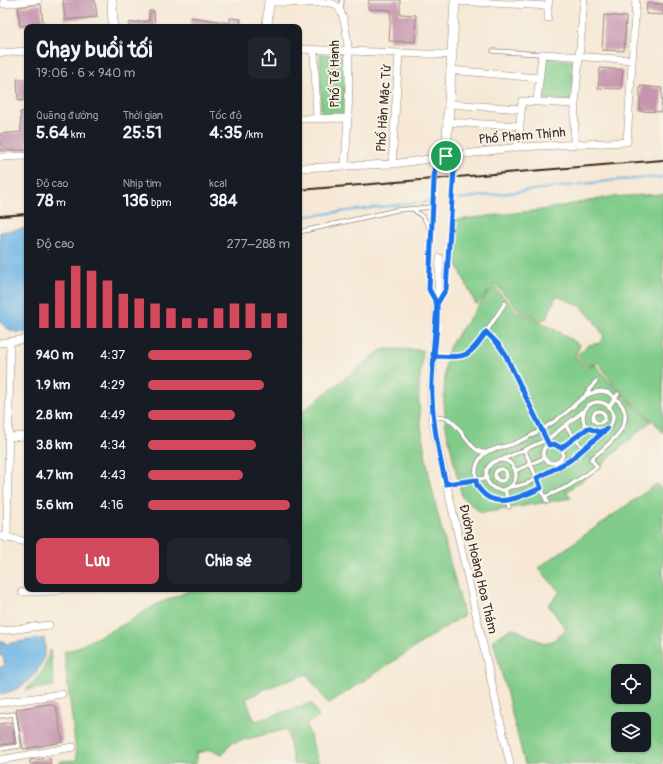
<!DOCTYPE html>
<html lang="vi">
<head>
<meta charset="utf-8">
<style>
  :root { --surface:#171b24; --page:#20242c; --text:#f1f3f6; --muted:#9ea1a6; --accent:#d1495b }
  body { margin:0; font-family:Pangolin,sans-serif; background:var(--page); color:var(--text); height:100vh; display:flex; flex-direction:column; font-size:15px; white-space:nowrap }
  * { box-sizing:border-box; margin:0 }
  p { font-size:13px; color:var(--muted) }
  .icon { flex:none; width:22px; height:22px; fill:none; stroke:currentColor; stroke-width:2; stroke-linecap:round; stroke-linejoin:round }
  .map { position:relative; flex:1; overflow:hidden }
  .drawer { position:absolute; left:24px; top:24px; width:278px; height:568px; display:flex; flex-direction:column; background:var(--surface); border-radius:8px; box-shadow:0 1px 3px #0004 }
  .drawer>* { flex:none }
  .buttons { position:absolute; left:611px; top:664px; display:grid; gap:8px }
  .buttons a { display:grid; place-items:center; width:40px; height:40px; border-radius:8px; background:var(--surface); box-shadow:0 1px 3px #0004; font-size:20px }
  .pin { position:absolute; display:grid; place-items:center; width:34px; height:34px; color:#fff; margin:-17px; border:2px solid #fff; border-radius:50%; box-shadow:0 1px 4px #0007 }
  .round { display:grid; place-items:center; flex:none; width:42px; height:42px; border-radius:8px; background:var(--page) }
  .headline { display:flex; align-items:center; justify-content:space-between; height:68px; padding:0 12px }
  h1 { font-size:22px; font-weight:800; line-height:30px }
  .stats { display:grid; grid-template-columns:repeat(3,1fr); gap:6px; height:68px; padding:4px 12px }
  .stats div { display:grid; align-content:center }
  .stats b { font-size:17px; font-weight:800 }
  .stats small { font-size:11px; font-weight:400 }
  .stats p { font-size:11px }
  .chart { height:112px; padding:8px 12px }
  .chart p { display:flex; justify-content:space-between }
  .chart svg { width:100%; height:72px; margin-top:4px; stroke:var(--accent); stroke-width:6 }
  .primary-button { display:flex; gap:8px; margin-top:auto; padding:8px 12px }
  .primary-button a { flex:1; height:46px; border-radius:8px; background:var(--accent); color:#fff; font-size:16px; font-weight:800; line-height:46px; text-align:center }
  .primary-button a+a { background:var(--page); color:var(--text) }
  ul { padding:0 12px; list-style:none; font-size:13px }
  li { display:grid; grid-template-columns:64px 48px 1fr; align-items:center; height:30px }
  li i { height:10px; border-radius:5px; background:var(--accent) }
  .map>svg:first-child { display:block }
  .green { fill:#81cc8a; stroke:#5e7b54; fill-rule:evenodd }
  .water { fill:#6db4e4; stroke:#546f81 }
  .lines { fill:none; stroke-linecap:round; stroke-linejoin:round }
  .stream { stroke:#6db4e4; stroke-width:2 }
  .building { fill:#c594af }
  .service-casing { stroke:#98897a; stroke-width:5 }
  .minor-casing { stroke:#98897a; stroke-width:8 }
  .tertiary-casing { stroke:#98897a; stroke-width:10 }
  .service { stroke:#fff; stroke-width:3.5 }
  .minor { stroke:#fff; stroke-width:7 }
  .tertiary { stroke:#fff; stroke-width:9 }
  .rail { stroke:#3b2a1e; stroke-width:2 }
  .route-casing { stroke:#fff; stroke-width:8 }
  .route { stroke:#1a73e8; stroke-width:5 }
  .labels { text-anchor:middle; dominant-baseline:central; stroke-width:4; stroke-linejoin:round; paint-order:stroke }
  .street-label { font-size:13px; fill:#3b2a1e; stroke:#f7f3e8 }
</style>
</head>
<body>
<div class="map">
<svg width="663" height="764" viewBox="0 0 663 764">
  <rect width="100%" height="100%" fill="#f7f3e8"/>
  <filter id="ink" filterUnits="userSpaceOnUse"><feTurbulence type="fractalNoise" baseFrequency=".025" numOctaves="2"/><feDisplacementMap in="SourceGraphic" scale="8" xChannelSelector="R" yChannelSelector="G"/><feConvolveMatrix kernelMatrix="1 2 1 2 8 2 1 2 1" color-interpolation-filters="sRGB"/></filter>
  <filter id="wash" filterUnits="userSpaceOnUse"><feTurbulence type="fractalNoise" baseFrequency=".012" numOctaves="4" result="noise"/><feDisplacementMap in="SourceGraphic" scale="16" xChannelSelector="R" yChannelSelector="G"/><feGaussianBlur stdDeviation="0.9" result="paint"/><feColorMatrix in="noise" values="0 0 0 0 0 0 0 0 0 0 0 0 0 0 0 0 0 1.4 0 .05"/><feComposite in="paint" operator="in"/></filter>
  <g filter="url(#wash)">
    <rect width="100%" height="100%" fill="#f6e8d5"/>
    <path class="green" d="M320,54L342,56L346,59L344,114L321,115Z
      M545,58L575,61L571,101L541,99Z
      M663,194V433L654,422L614,385L598,362L588,367L577,355L589,345L600,343L604,336L594,321L581,306L556,296L547,318L540,320L518,309L495,284L493,286L517,311L547,325L580,345L575,356L588,369L595,364L613,386L651,421L591,474L566,492L571,498L481,513L462,497L446,427L444,402L445,367L450,345L490,290L476,305L453,255L455,220L541,210L610,197Z
      M387,349L423,350C421,368 418,387 419,405C424,474 447,548 464,615L328,704L307,674L269,687L246,699L253,717L256,721L311,703L319,717L306,723L319,764H294L287,729L231,743L223,754L210,750L196,753V764H59L61,761L77,760L64,652L74,649L128,622L157,604L194,589H299V414L380,351Z
      M657,484L663,491V764H525L493,640L512,628L546,644L554,640L566,629L548,605L560,592L538,568ZM618,671H644V697H618ZM618,719H644V745H618Z
      M50,650L54,686L26,690L43,671Z"/>
    <path class="water" d="M27,228V332C15,334 8,330 0,322V232Z
      M44,638C51,665 25,691 0,694V667L5,666L3,656H0V642L4,641L5,644Z"/>
    <g class="lines">
      <path class="stream" d="M458,199L617,180L663,177
        M299,217L430,201"/>
    </g>
    <g id="blocks">
      <path class="building" d="M63,0H95L97,17L65,20Z
        M369,0H400V14L416,15L415,42L389,41L391,10L368,9Z
        M647,3L663,4V15L646,14Z
        M41,4L43,23L20,26L18,7Z
        M149,11H154L155,27H129V23L149,21Z
        M604,15L626,17L624,51L602,50Z
        M191,17L230,23V18L241,19L240,27H200V25L190,23Z
        M600,68L623,70L621,89L598,88Z
        M17,79H27V100L18,101Z
        M640,86L662,88L661,112L640,111Z
        M27,111V150L0,151V134L21,132L20,112Z
        M50,704L56,707L63,742L23,749L16,709Z
        M12,722L15,743L0,745V724Z
        M50,758L51,764H30V760Z"/>
    </g>
  </g>
  <g filter="url(#ink)">
    <use href="#blocks" fill-opacity="0" stroke="#98897a" stroke-width="1"/>
    <g class="lines">
      <g class="service-casing">
        <path id="service" d="M341,11L342,0
          M493,51L541,54
          M433,207L435,158
          M413,209L424,218L431,230
          M299,232L397,210L433,207L429,289L435,301
          M438,302L446,289L455,155
          M486,332L498,344L505,354L549,445
          M433,356C449,357 463,360 475,349L505,303
          M586,394L596,381
          M583 417a15 15 0 1 1 30 0a15 15 0 1 1-30 0Z
          M609,407L618,394
          M593 417a6 6 0 1 1 12 0a6 6 0 1 1-12 0Z
          M433,418C437,418 442,417 446,418C461,423 470,456 487,452
          M566,426L584,450
          M543 453a10 10 0 1 1 20 0a10 10 0 1 1-20 0Z
          M561,448L588,428
          M525,451L547,502
          M501,460L548,439L585,410
          M486 475a15 15 0 1 1 30 0a15 15 0 1 1-30 0Z
          M495 475a6 6 0 1 1 12 0a6 6 0 1 1-12 0Z
          M515,471L544,458
          M447,484L487,478
          M510,487C536,486 591,449 607,429
          M541,488C529,493 511,503 497,501C475,498 467,465 487,452C494,448 505,447 513,444C533,436 551,425 568,411C575,405 582,396 592,393C600,390 608,391 614,397C643,420 609,444 591,459L597,467L569,486L545,497
          M505,489L509,507
          M0,716L14,714L19,746L0,749"/>
      </g>
      <g class="minor-casing">
        <path id="minor" d="M4,0V4L38,0
          M455,1L548,6L549,0
          M269,2L332,3C359,11 346,139 345,166
          M548,18V6
          M299,49L451,55
          M314,50L317,119
          M0,53L27,51
          M450,70L539,78
          M537,101L542,54L632,60
          M448,104L521,109
          M299,119L347,118
          M447,122L520,126
          M574,144L575,104L584,0
          M518,147L522,101L575,104
          M0,157L27,156
          M392,164L399,53
          M299,168L392,164L518,147L627,142L636,0
          M440,258L431,395L433,424L510,764
          M0,343L27,339
          M9,437L27,436
          M0,536L27,542
          M7,539L10,342
          M22,592L58,591L62,589
          M0,631L49,625
          M0,703L62,694
          M0,760L73,747"/>
      </g>
      <g class="tertiary-casing">
        <path id="tertiary" d="M112,0L113,27
          M267,27L269,0
          M446,156L455,0"/>
      </g>
      <use href="#service" class="service"/>
      <use href="#minor" class="minor"/>
      <use href="#tertiary" class="tertiary"/>
      <path class="rail" d="M299,190L663,160
        M0,216L27,214"/>
    </g>
  </g>
  <g class="lines" filter="url(#ink)">
    <g class="route-casing">
      <path id="route" d="M446,156L435,158L429,289C431,294 436,300 437,306C439,335 430,367 432,397C433,427 439,455 446,484L476,480C476,485 478,488 481,491C496,510 523,496 541,488L537,478L569,461L607,429L599,432L588,428L561,448L554,444L549,445L505,354L498,344L486,332C467,360 466,357 433,356L437,304L446,289L455,155L446,156"/>
    </g>
    <use href="#route" class="route"/>
  </g>
  <g class="labels">
    <g class="street-label">
      <text transform="translate(335 74) rotate(-90)">Phố Tế Hanh</text>
      <text transform="translate(384 108) rotate(-86)">Phố Hàn Mặc Tử</text>
      <text transform="translate(522 136) rotate(-5)">Phố Phạm Thịnh</text>
      <text transform="translate(478 569) rotate(77)">Đường Hoàng Hoa Thám</text>
    </g>
  </g>
</svg>
<div class="buttons">
<a><svg class="icon" aria-label="locate" viewBox="0 0 24 24"><circle cx="12" cy="12" r="6"/><path d="M12 2v4M12 18v4M2 12h4M18 12h4"/></svg></a>
<a><svg class="icon" aria-label="layers" viewBox="0 0 24 24"><path d="M12 4l9 5-9 5-9-5zM3 14l9 5 9-5"/></svg></a>
</div>
<div class="pin" style="left:446px;top:156px;background:#1e9e55"><svg class="icon" aria-label="arrive" viewBox="0 0 24 24"><path d="M6 21V4h12l-3 4 3 4H6"/></svg></div>
<section class="drawer">
<div class="headline"><div><h1>Chạy buổi tối</h1><p>19:06 · 6 × 940 m</p></div><a class="round"><svg class="icon" aria-label="share" viewBox="0 0 24 24"><path d="M12 15V3M7 8l5-5 5 5M5 13v7h14v-7"/></svg></a></div>
<div class="stats">
<div><p>Quãng đường</p><b>5.64<small> km</small></b></div>
<div><p>Thời gian</p><b>25:51</b></div>
<div><p>Tốc độ</p><b>4:35<small> /km</small></b></div>
</div>
<div class="stats">
<div><p>Độ cao</p><b>78<small> m</small></b></div>
<div><p>Nhịp tim</p><b>136<small> bpm</small></b></div>
<div><p>kcal</p><b>384</b></div>
</div>
<div class="chart"><p><span>Độ cao</span>277–288 m</p>
<svg viewBox="0 0 160 44" preserveAspectRatio="none"><path d="M5 44V29M15 44V15M25 44V6M35 44V9M45 44V15M55 44V23M65 44V26M75 44V29M85 44V32M95 44V38M105 44V38M115 44V32M125 44V29M135 44V29M145 44V35M155 44V35"/></svg>
</div>
<ul>
<li><b>940 m</b>4:37<i style="width:73%"></i></li>
<li><b>1.9 km</b>4:29<i style="width:82%"></i></li>
<li><b>2.8 km</b>4:49<i style="width:61%"></i></li>
<li><b>3.8 km</b>4:34<i style="width:76%"></i></li>
<li><b>4.7 km</b>4:43<i style="width:67%"></i></li>
<li><b>5.6 km</b>4:16<i style="width:100%"></i></li>
</ul>
<div class="primary-button"><a>Lưu</a><a>Chia sẻ</a></div>
</section>
</div>
</body>
</html>
